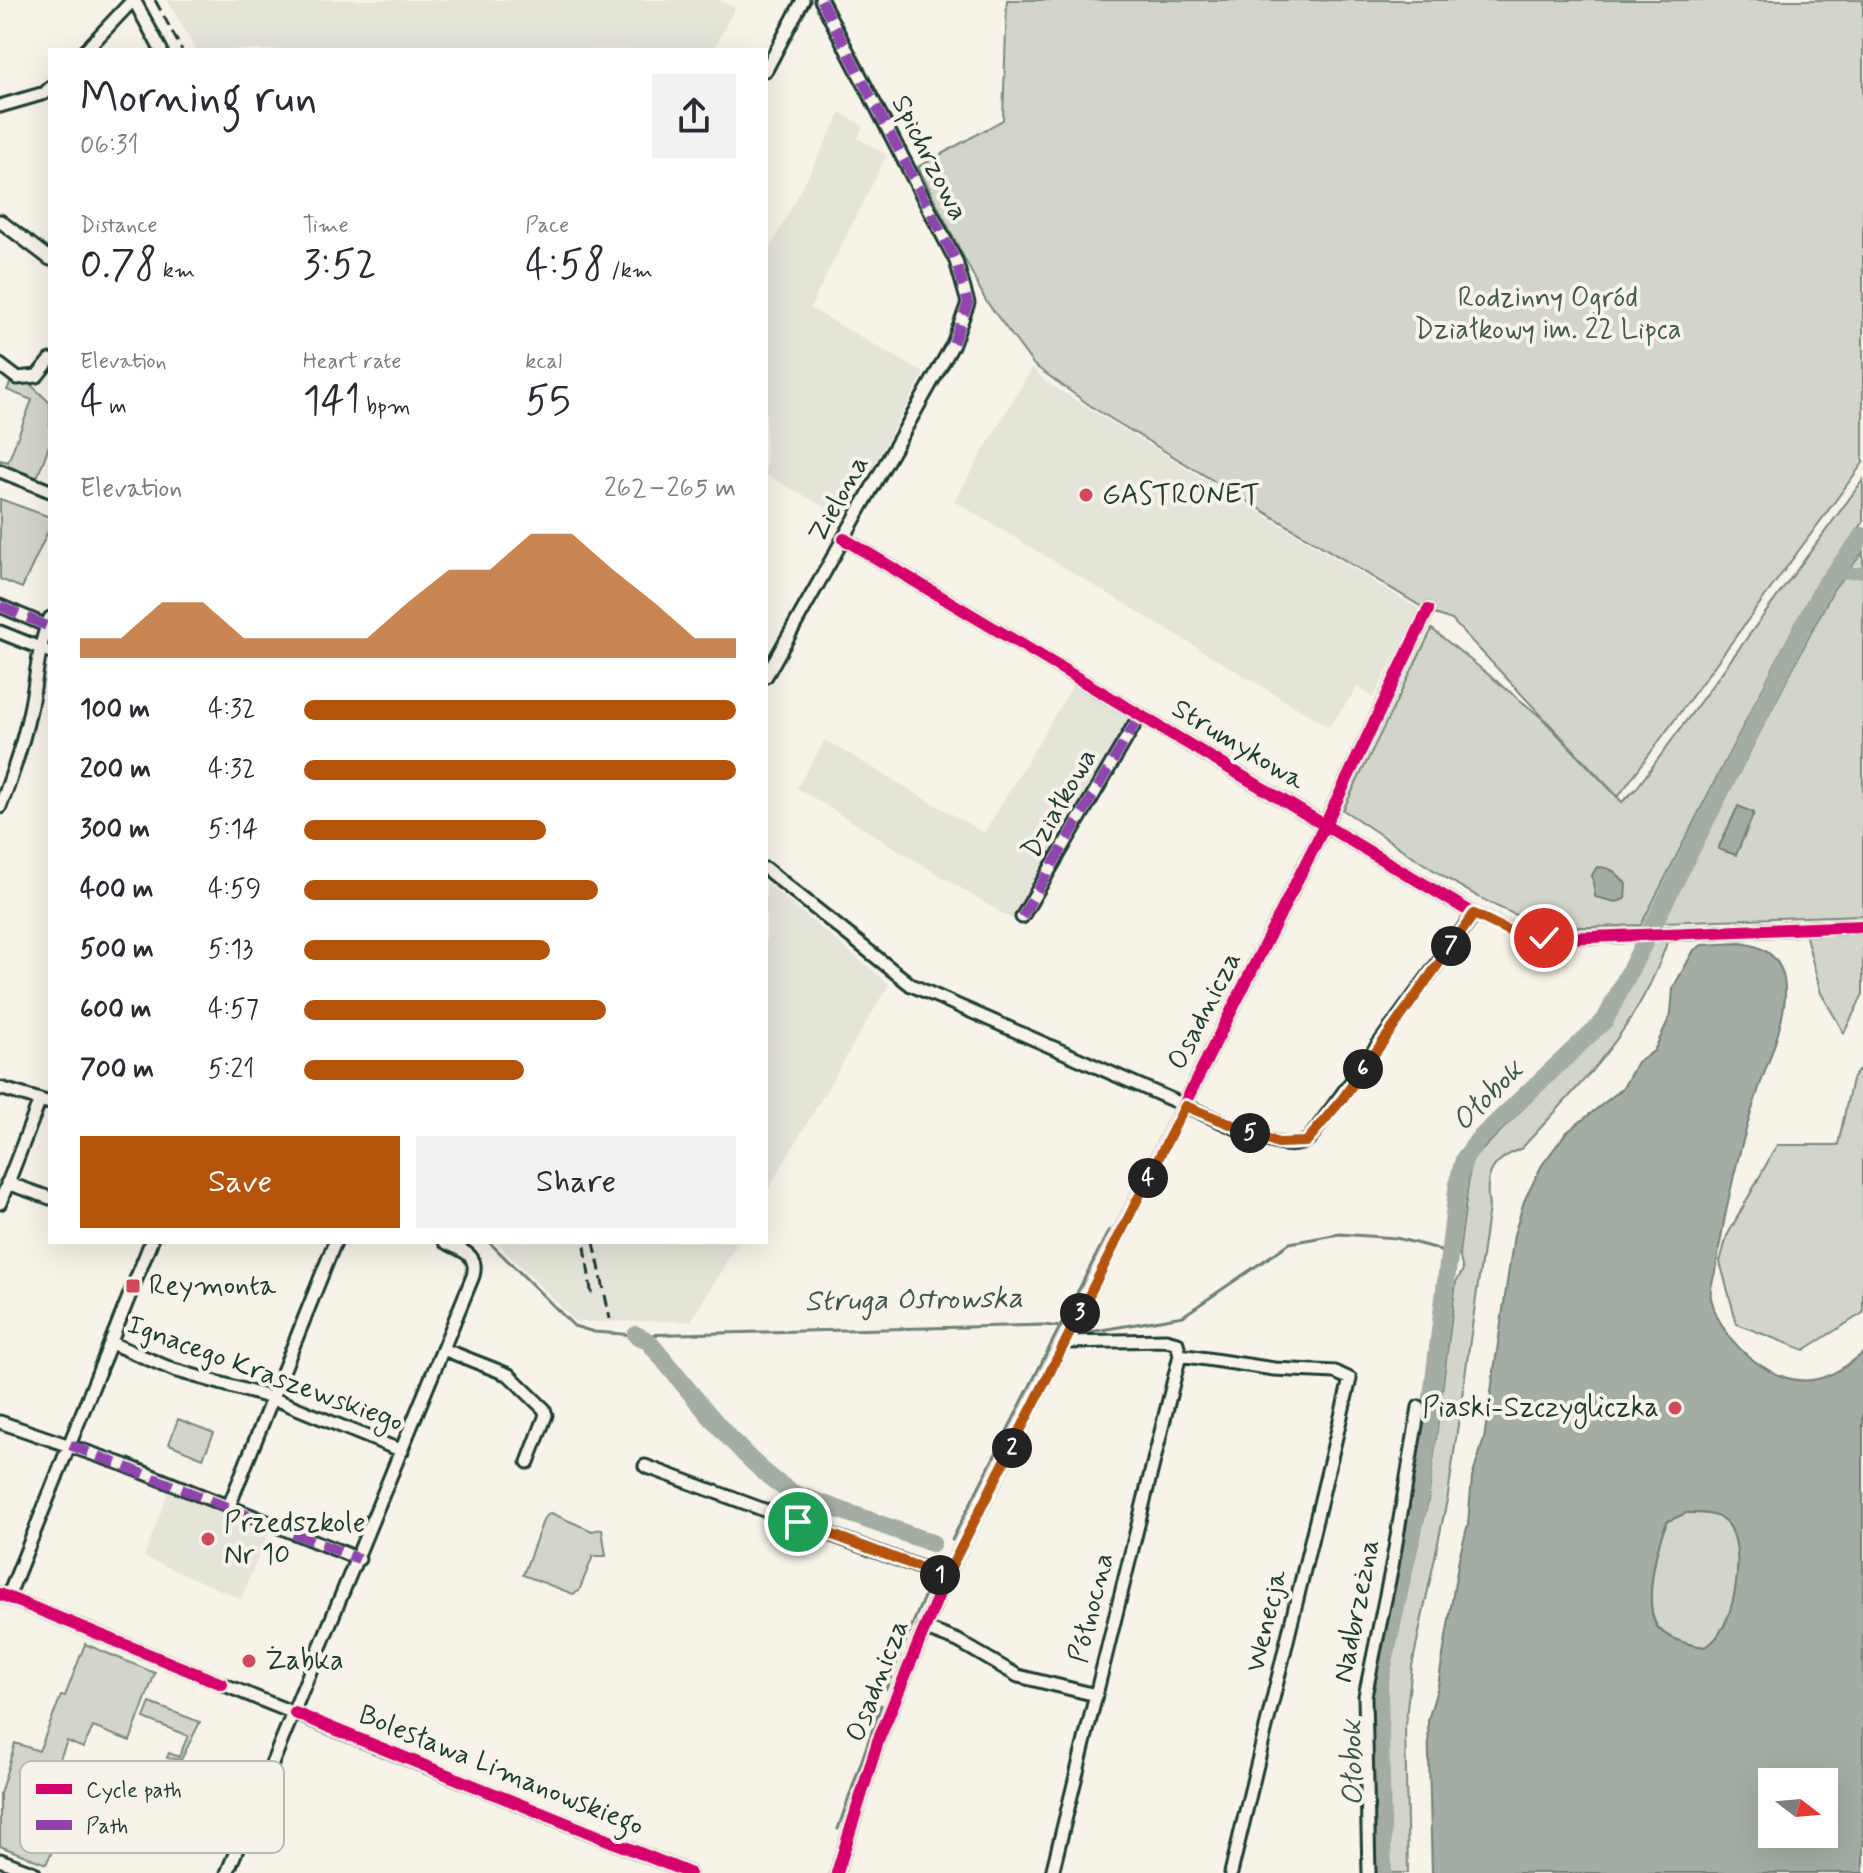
<!DOCTYPE html>
<html lang="en">
<head>
<meta charset="utf-8">
<style>
  :root { --surface:#fff; --page:#f2f2f3; --text:#2b2b33; --muted:#7c7c81; --accent:#b45309 }
  body { margin:0; font-family:Mynerve,sans-serif; background:var(--page); color:var(--text); height:100vh; display:flex; flex-direction:column; font-size:30px; white-space:nowrap }
  * { box-sizing:border-box; margin:0 }
  p { font-size:26px; color:var(--muted) }
  .icon { flex:none; width:44px; height:44px; fill:none; stroke:currentColor; stroke-width:2; stroke-linecap:round; stroke-linejoin:round }
  .map { position:relative; flex:1; overflow:hidden }
  .side { position:absolute; left:48px; top:48px; width:720px; height:1196px; display:flex; flex-direction:column; background:var(--surface); border-radius:0px; box-shadow:0 8px 32px #0002 }
  .side>* { flex:none }
  .needle { width:52px; rotate:106deg }
  .fabs { position:absolute; left:1758px; top:1768px; display:grid; gap:16px }
  .fabs a { display:grid; place-items:center; width:80px; height:80px; border-radius:0px; background:var(--surface); box-shadow:0 8px 32px #0002; font-size:40px }
  .pin { position:absolute; display:grid; place-items:center; width:68px; height:68px; color:#fff; margin:-34px; border:4px solid #fff; border-radius:50%; box-shadow:0 2px 8px #0007 }
  .km { position:absolute; width:40px; height:40px; margin:-20px; border-radius:50%; background:#222; color:#fff; font-size:22px; line-height:40px; text-align:center }
  .round { display:grid; place-items:center; flex:none; width:84px; height:84px; border-radius:0px; background:var(--page) }
  .summary { display:flex; align-items:center; justify-content:space-between; height:136px; padding:0 32px }
  h1 { font-size:44px; font-weight:600; line-height:60px }
  .figures { display:grid; grid-template-columns:repeat(3,1fr); gap:12px; height:136px; padding:8px 32px }
  .figures div { display:grid; align-content:center }
  .figures b { font-size:40px; font-weight:600 }
  .figures small { font-size:22px; font-weight:400 }
  .figures p { font-size:22px }
  .chart { height:224px; padding:16px 32px }
  .chart p { display:flex; justify-content:space-between }
  .chart svg { width:100%; height:144px; margin-top:8px; fill:var(--accent); opacity:.7 }
  .action { display:flex; gap:16px; margin-top:auto; padding:16px 32px }
  .action a { flex:1; height:92px; border-radius:0px; background:var(--accent); color:#fff; font-size:32px; font-weight:600; line-height:92px; text-align:center }
  .action a+a { background:var(--page); color:var(--text) }
  ul { padding:0 32px; list-style:none; font-size:26px }
  li { display:grid; grid-template-columns:128px 96px 1fr; align-items:center; height:60px }
  li i { height:20px; border-radius:10px; background:var(--accent) }
  .map>svg:first-child { display:block }
  .built { fill:#e5e4d9 }
  .green { fill:#d3d5ca; stroke:#79897f; stroke-width:2 }
  .water { fill:#a4ada3; stroke:#6f8077; stroke-width:2; fill-rule:evenodd }
  .lines { fill:none; stroke-linecap:round; stroke-linejoin:round }
  .stream { stroke:#6f8077; stroke-width:3 }
  .canal { stroke:#a4ada3; stroke-width:11 }
  .river { stroke:#a4ada3; stroke-width:18 }
  .minor-casing { stroke:#1f3d34; stroke-width:17 }
  .minor { stroke:#f7f3e8; stroke-width:11 }
  .rail { stroke:#1f3d34; stroke-width:3; stroke-dasharray:12 6; stroke-linecap:butt }
  .quiet { stroke:#8e44ad; stroke-width:10; stroke-dasharray:20 10; stroke-linecap:butt }
  .cycleway-casing { stroke:#f7f3e8; stroke-width:17 }
  .cycleway { stroke:#d6006c; stroke-width:12 }
  .route-casing { stroke:#fff; stroke-width:16 }
  .route { stroke:#b45309; stroke-width:10 }
  .poi-dot { fill:#d1495b; stroke:#f7f3e8; stroke-width:3 }
  .labels { text-anchor:middle; dominant-baseline:central; stroke-width:8; stroke-linejoin:round; paint-order:stroke }
  .street-label { font-size:28px; fill:#1f3d34; stroke:#f7f3e8 }
  .park-label { font-size:28px; fill:#435b52; stroke:#f7f3e8 }
  .poi-label { font-size:28px; fill:#1f3d34; stroke:#f7f3e8; text-anchor:start }
  .water-label { font-size:30px; font-style:italic; fill:#405950; stroke:#f7f3e8 }
  .key { fill:#f7f3e8; stroke:#b6bcb2; stroke-width:2 }
  .key-label { font-size:22px; fill:#1f3d34 }
</style>
</head>
<body>
<div class="map">
<svg width="1863" height="1873" viewBox="0 0 1863 1873">
  <rect width="100%" height="100%" fill="#f7f3e8"/>
  <filter id="ink" filterUnits="userSpaceOnUse"><feTurbulence type="fractalNoise" baseFrequency=".0125" numOctaves="2"/><feDisplacementMap in="SourceGraphic" scale="16" xChannelSelector="R" yChannelSelector="G"/><feConvolveMatrix kernelMatrix="1 2 1 2 8 2 1 2 1" color-interpolation-filters="sRGB"/></filter>
  <g filter="url(#ink)">
    <path class="built" d="M167,0H719L735,8L713,50H196Z
      M841,113L863,126L858,138L887,155L810,308L924,373L845,518L766,475V256Z
      M1032,368L1046,382L1419,609L1373,698L1358,687L1329,727L954,501Z
      M1073,685L1130,719L1013,920L797,788L825,740L984,833Z
      M766,883L889,984L766,1193Z
      M496,1242H738L691,1321L576,1322Z
      M172,1482L273,1521L241,1599L144,1557Z"/>
    <path class="green" d="M1007,0H1863V463L1618,797L1452,620L1432,613L1095,409L1034,365L986,301L918,167L1003,120Z
      M12,379L27,381L50,403V443L37,478L0,464V460L8,462L32,400L7,390Z
      M1863,480V523L1814,588L1641,925C1605,926 1564,931 1530,920C1473,902 1395,843 1343,810L1432,629L1541,717L1622,802L1636,789Z
      M0,499L50,517V527L22,588L0,579Z
      M1863,552V915L1662,922L1833,590Z
      M1863,932V994L1844,1033L1821,993L1805,933Z
      M1668,940C1640,1027 1582,1082 1522,1148C1491,1161 1484,1174 1489,1207L1448,1495L1412,1666L1405,1726L1408,1873H1390L1385,1686L1428,1501L1456,1282L1463,1270L1459,1254L1471,1161L1609,1022L1646,943Z
      M1863,1065V1313L1804,1350L1737,1324L1720,1262L1727,1236L1777,1145H1838L1852,1079Z
      M178,1419L214,1433L203,1458L169,1444Z
      M551,1513L592,1531L602,1529L606,1556H593L579,1591L573,1594L523,1575L544,1518Z
      M1686,1513C1700,1513 1719,1512 1728,1524C1749,1550 1734,1632 1706,1647C1691,1647 1663,1638 1656,1624C1644,1603 1656,1541 1668,1521Z
      M85,1644L155,1673L130,1741L93,1727L83,1748L67,1741L35,1820L62,1831L46,1864L0,1846V1794L15,1743L39,1751L61,1696H65Z
      M150,1703L200,1722L181,1760L167,1758L169,1753L179,1757L188,1736L144,1718Z"/>
    <path class="water" d="M1738,806L1754,813L1736,855L1718,849Z
      M1597,867C1612,867 1617,873 1626,884L1625,899L1616,902L1595,897L1592,875Z
      M1740,943C1820,952 1772,1048 1758,1091C1739,1148 1725,1209 1716,1268C1714,1276 1709,1290 1711,1298C1718,1329 1741,1355 1770,1371C1807,1391 1834,1377 1863,1353V1873H1432L1428,1720L1438,1686L1459,1558L1468,1524L1472,1478L1484,1439L1514,1235L1524,1201L1542,1165L1566,1133L1623,1088L1637,1062L1654,1051L1671,1014L1673,988L1694,950L1702,945ZM1686,1513C1699,1513 1718,1512 1727,1523C1749,1548 1734,1637 1704,1647C1689,1645 1667,1639 1657,1627C1643,1606 1656,1541 1668,1521ZM1824,1782V1834H1772V1782Z"/>
    <g class="lines">
      <path class="stream" d="M489,1242L574,1326L594,1332L636,1335L1044,1325L1069,1328
        M1076,1330L1084,1333L1183,1316L1290,1243L1339,1234L1396,1238L1435,1248L1451,1258
        M952,1540L1109,1230
        M886,1689L930,1582
        M838,1829L881,1705"/>
      <path class="canal" d="M1834,574L1863,572"/>
      <path class="river" d="M636,1335L648,1341C686,1386 745,1466 793,1493L932,1543
        M1383,1873L1379,1685L1420,1496L1458,1182L1464,1159L1478,1140L1605,1020L1824,586L1863,536"/>
      <g class="minor-casing">
        <path id="minor" d="M134,0L161,50
          M86,50L133,0
          M766,70L803,0
          M0,106L45,93L50,88
          M0,221L50,259
          M0,365L17,378L37,376L50,360
          M0,471L50,491
          M844,539L1474,914L1523,935L1566,938L1863,926
          M0,606L47,626
          M0,632L50,652
          M766,676L953,344L968,303L956,261L821,0
          M0,807C12,776 23,744 30,710C37,678 37,649 50,618
          M766,869L911,985L1236,1128C1256,1135 1291,1155 1310,1138L1474,914
          M1022,917L1140,715
          M0,1088L50,1103
          M7,1183L50,1198
          M0,1203L40,1100
          M1066,1342L1166,1340L1177,1343L1180,1355L1274,1369L1335,1372L1350,1379L1231,1873
          M111,1343L174,1370L272,1398L402,1451
          M443,1349L509,1375L544,1409L546,1415L528,1462
          M0,1422L125,1465L359,1559
          M645,1466L946,1577
          M229,1506L335,1242
          M0,1594L689,1873
          M8,1597L151,1242
          M924,1628L958,1641L1018,1676L1096,1695
          M0,1860L34,1873
          M227,1873L473,1276C479,1254 463,1251 445,1242
          M837,1873L878,1741L946,1577L1325,825L1428,610
          M1052,1873L1180,1355
          M1369,1873L1365,1696L1392,1566L1419,1407"/>
      </g>
      <use href="#minor" class="minor"/>
      <path class="rail" d="M155,0L182,50
        M594,1242L610,1319
        M585,1246L592,1298"/>
      <path class="quiet" d="M821,0L956,261L968,303L953,344
        M0,606L47,626
        M1022,917L1140,715
        M1185,1106L1278,1143L1306,1142L1343,1098L1474,914
        M70,1445L359,1559"/>
      <g class="cycleway-casing">
        <path id="cycleway" d="M844,539L1474,914L1523,935L1566,938L1863,926
          M0,1594L222,1684
          M295,1713L689,1873
          M837,1873L878,1741L946,1577L1325,825L1428,610"/>
      </g>
      <use href="#cycleway" class="cycleway"/>
    </g>
  </g>
  <g class="lines" filter="url(#ink)">
    <g class="route-casing">
      <path id="route" d="M798,1522L946,1577L1185,1106L1278,1143L1306,1142L1343,1098L1474,914L1507,930L1544,938"/>
    </g>
    <use href="#route" class="route"/>
  </g>
  <g class="poi-dot">
    <circle cx="1086" cy="495" r="8"/>
    <rect x="125" y="1278" width="16" height="16" rx="4"/>
    <circle cx="1675" cy="1408" r="8"/>
    <circle cx="208" cy="1539" r="8"/>
    <circle cx="249" cy="1661" r="8"/>
  </g>
  <g class="labels">
    <g class="street-label">
      <text transform="translate(929 158) rotate(63)">Spichrzowa</text>
      <text transform="translate(839 499) rotate(-61)">Zielona</text>
      <text transform="translate(1238 745) rotate(31)">Strumykowa</text>
      <text transform="translate(1060 804) rotate(-60)">Działkowa</text>
      <text transform="translate(1205 1011) rotate(-63)">Osadnicza</text>
      <text transform="translate(265 1374) rotate(20)">Ignacego Kraszewskiego</text>
      <text transform="translate(1092 1608) rotate(-76)">Północna</text>
      <text transform="translate(1357 1611) rotate(-79)">Nadbrzeżna</text>
      <text transform="translate(1267 1621) rotate(-77)">Wenecja</text>
      <text transform="translate(878 1681) rotate(-69)">Osadnicza</text>
      <text transform="translate(501 1771) rotate(22)">Bolesława Limanowskiego</text>
    </g>
    <g class="park-label">
      <text x="1548" y="298">Rodzinny Ogród<tspan x="1548" dy="32">Działkowy im. 22 Lipca</tspan></text>
    </g>
    <g class="poi-label">
      <text x="1102" y="495">GASTRONET</text>
      <text x="149" y="1286">Reymonta</text>
      <text x="1659" y="1408" text-anchor="end">Piaski-Szczygliczka</text>
      <text x="224" y="1523">Przedszkole<tspan x="224" dy="32">Nr 10</tspan></text>
      <text x="265" y="1661">Żabka</text>
    </g>
    <g class="water-label">
      <text transform="translate(1488 1096) rotate(-45)">Ołobok</text>
      <text transform="translate(914 1300) rotate(-1)">Struga Ostrowska</text>
      <text transform="translate(1353 1763) rotate(-91)">Ołobok</text>
    </g>
  </g>
  <rect x="20" y="1761" width="264" height="92" rx="12" class="key"/>
  <rect x="36" y="1784" width="36" height="10" fill="#d6006c"/>
  <rect x="36" y="1820" width="36" height="10" fill="#8e44ad"/>
  <g class="key-label">
    <text x="86" y="1797">Cycle path</text>
    <text x="86" y="1833">Path</text>
  </g>
</svg>
<div class="fabs">
<a><svg class="needle" viewBox="-14 -14 28 28"><path d="M0-13l5 13h-10z" fill="#e53935"/><path d="M0 13l5-13h-10z" fill="#7c7c81"/></svg></a>
</div>
<div class="pin" style="left:798px;top:1522px;background:#1e9e55"><svg class="icon" aria-label="arrive" viewBox="0 0 24 24"><path d="M6 21V4h12l-3 4 3 4H6"/></svg></div>
<div class="pin" style="left:1544px;top:938px;background:#d93025"><svg class="icon" aria-label="check" viewBox="0 0 24 24"><path d="M5 12l5 5 9-10"/></svg></div>
<b class="km" style="left:940px;top:1575px">1</b>
<b class="km" style="left:1012px;top:1448px">2</b>
<b class="km" style="left:1080px;top:1313px">3</b>
<b class="km" style="left:1148px;top:1178px">4</b>
<b class="km" style="left:1250px;top:1133px">5</b>
<b class="km" style="left:1363px;top:1069px">6</b>
<b class="km" style="left:1451px;top:946px">7</b>
<section class="side">
<div class="summary"><div><h1>Morning run</h1><p>06:31</p></div><a class="round"><svg class="icon" aria-label="share" viewBox="0 0 24 24"><path d="M12 15V3M7 8l5-5 5 5M5 13v7h14v-7"/></svg></a></div>
<div class="figures">
<div><p>Distance</p><b>0.78<small> km</small></b></div>
<div><p>Time</p><b>3:52</b></div>
<div><p>Pace</p><b>4:58<small> /km</small></b></div>
</div>
<div class="figures">
<div><p>Elevation</p><b>4<small> m</small></b></div>
<div><p>Heart rate</p><b>141<small> bpm</small></b></div>
<div><p>kcal</p><b>55</b></div>
</div>
<div class="chart"><p><span>Elevation</span>262–265 m</p>
<svg viewBox="0 0 160 44" preserveAspectRatio="none"><path d="M0 44V38L10 38L20 27L30 27L40 38L50 38L60 38L70 38L80 27L90 17L100 17L110 6L120 6L130 17L140 27L150 38L160 38V44z"/></svg>
</div>
<ul>
<li><b>100 m</b>4:32<i style="width:100%"></i></li>
<li><b>200 m</b>4:32<i style="width:100%"></i></li>
<li><b>300 m</b>5:14<i style="width:56%"></i></li>
<li><b>400 m</b>4:59<i style="width:68%"></i></li>
<li><b>500 m</b>5:13<i style="width:57%"></i></li>
<li><b>600 m</b>4:57<i style="width:70%"></i></li>
<li><b>700 m</b>5:21<i style="width:51%"></i></li>
</ul>
<div class="action"><a>Save</a><a>Share</a></div>
</section>
</div>
</body>
</html>
